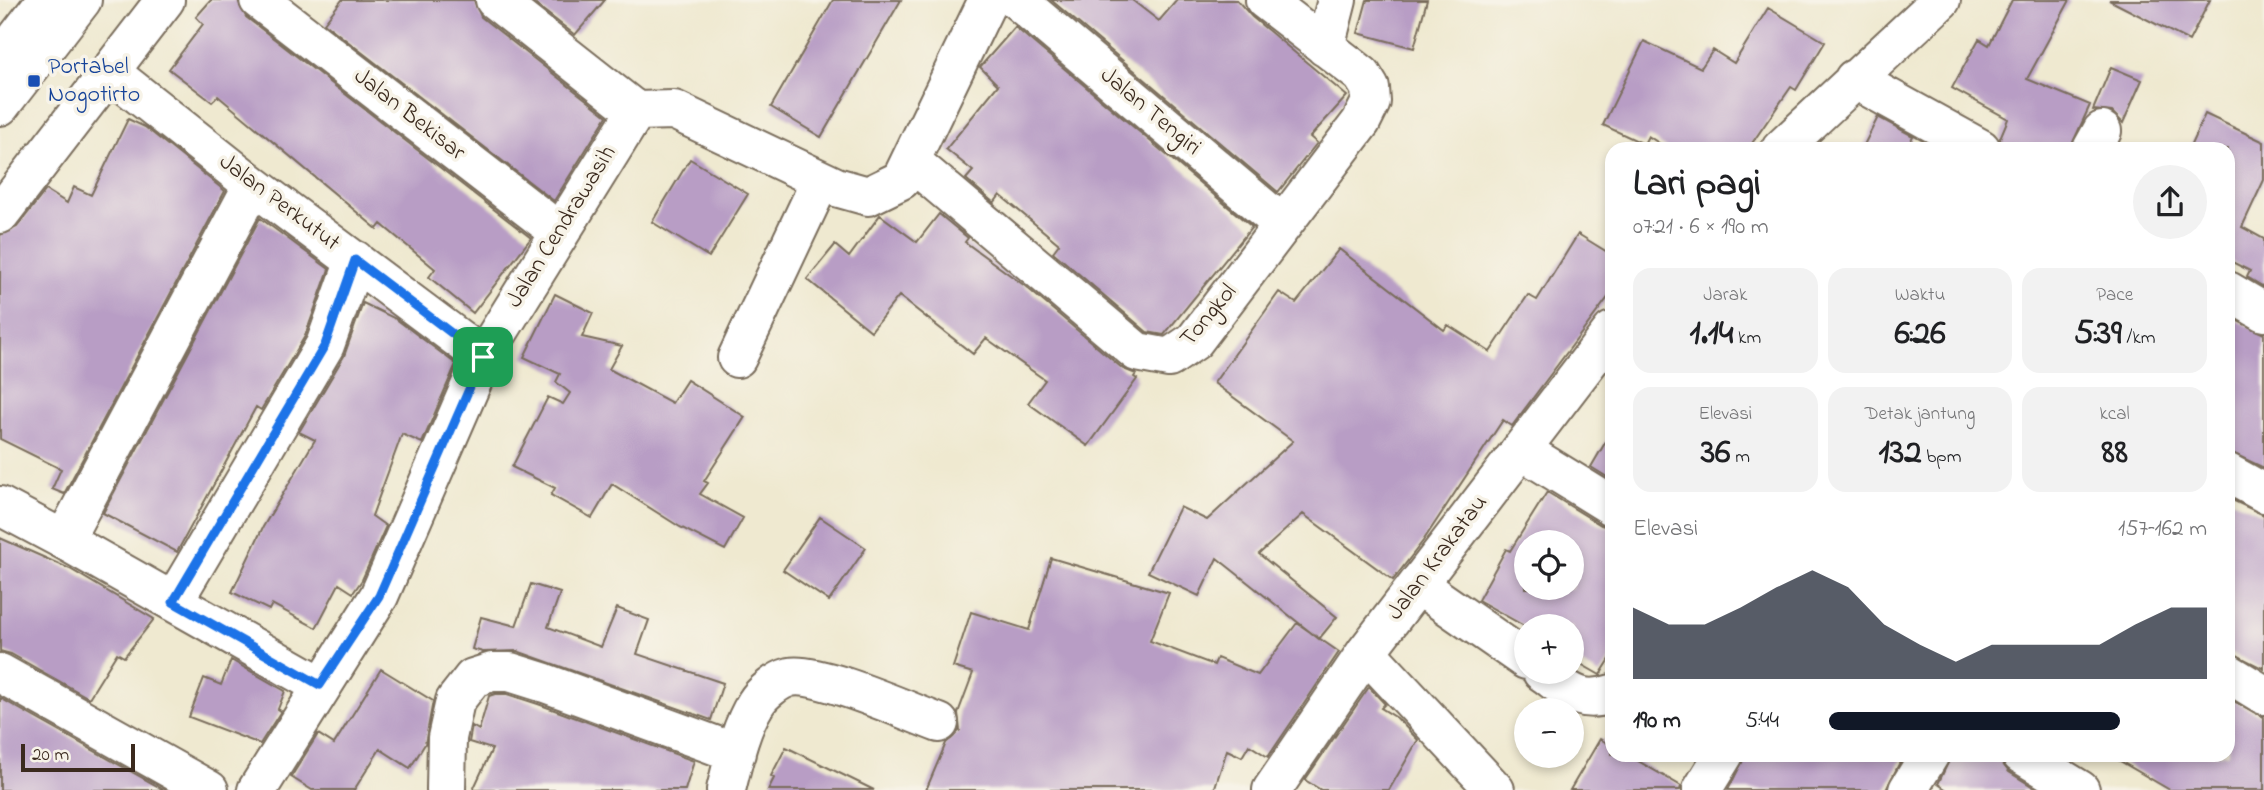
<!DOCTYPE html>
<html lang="id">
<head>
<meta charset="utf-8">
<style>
  :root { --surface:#fff; --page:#f2f2f2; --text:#202124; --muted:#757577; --accent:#111827 }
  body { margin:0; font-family:"Indie Flower",sans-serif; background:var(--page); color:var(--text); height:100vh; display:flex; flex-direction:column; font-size:26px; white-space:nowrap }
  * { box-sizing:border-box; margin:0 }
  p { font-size:23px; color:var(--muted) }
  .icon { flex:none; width:38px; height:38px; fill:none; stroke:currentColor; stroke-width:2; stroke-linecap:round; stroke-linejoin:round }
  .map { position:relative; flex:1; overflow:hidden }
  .panel { position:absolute; left:1605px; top:142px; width:630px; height:620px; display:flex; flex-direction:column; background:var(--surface); border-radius:21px; box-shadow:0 4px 10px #0003 }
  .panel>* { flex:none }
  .controls { position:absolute; left:1514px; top:530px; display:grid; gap:14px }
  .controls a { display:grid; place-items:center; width:70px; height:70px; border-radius:50%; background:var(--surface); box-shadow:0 4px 10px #0003; font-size:35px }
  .scale { position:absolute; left:21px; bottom:18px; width:114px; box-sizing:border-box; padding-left:7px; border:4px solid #3b2a1e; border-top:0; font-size:19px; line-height:24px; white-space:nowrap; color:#3b2a1e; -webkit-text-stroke:5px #f7f3e8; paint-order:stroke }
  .pin { position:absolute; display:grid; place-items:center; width:60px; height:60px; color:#fff; margin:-30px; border-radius:14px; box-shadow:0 4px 10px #0006 }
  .round { display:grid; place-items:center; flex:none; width:74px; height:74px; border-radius:37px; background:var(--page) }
  .headline { display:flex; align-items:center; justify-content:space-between; height:119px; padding:0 28px }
  h1 { font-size:38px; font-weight:800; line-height:52px }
  .figures { display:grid; grid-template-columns:repeat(3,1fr); gap:10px; height:119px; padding:7px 28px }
  .figures div { display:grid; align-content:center; border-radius:18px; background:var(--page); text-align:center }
  .figures b { font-size:35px; font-weight:800 }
  .figures small { font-size:19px; font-weight:400 }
  .figures p { font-size:19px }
  .chart { height:196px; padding:14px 28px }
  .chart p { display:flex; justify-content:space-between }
  .chart svg { width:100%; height:126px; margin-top:7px; fill:var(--accent); opacity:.7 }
  ul { padding:0 28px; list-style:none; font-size:23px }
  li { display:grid; grid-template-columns:112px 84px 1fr; align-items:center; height:52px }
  li i { height:18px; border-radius:9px; background:var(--accent) }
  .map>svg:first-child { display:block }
  .building { fill:#b89dc5; fill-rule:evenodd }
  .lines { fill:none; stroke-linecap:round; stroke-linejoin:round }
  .street-casing { stroke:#7a6d5c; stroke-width:42 }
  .secondary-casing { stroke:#7a6d5c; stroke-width:42 }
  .highway-casing { stroke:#7a6d5c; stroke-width:42 }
  .street { stroke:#fff; stroke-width:38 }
  .secondary { stroke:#fff; stroke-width:38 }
  .highway { stroke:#fff; stroke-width:38 }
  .route-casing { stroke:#fff; stroke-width:14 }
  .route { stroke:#1a73e8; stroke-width:9 }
  .transit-dot { fill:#1a4fb4; stroke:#f7f3e8; stroke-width:2.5 }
  .labels { text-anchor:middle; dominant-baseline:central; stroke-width:7; stroke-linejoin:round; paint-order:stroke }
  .transit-label { font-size:24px; fill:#164399; stroke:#f7f3e8; text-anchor:start }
  .street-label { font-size:24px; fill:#3b2a1e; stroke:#f7f3e8 }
</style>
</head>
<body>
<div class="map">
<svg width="2264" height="790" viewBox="0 0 2264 790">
  <rect width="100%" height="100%" fill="#f7f3e8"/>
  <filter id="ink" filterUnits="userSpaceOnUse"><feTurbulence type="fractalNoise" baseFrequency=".0143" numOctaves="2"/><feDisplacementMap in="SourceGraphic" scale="14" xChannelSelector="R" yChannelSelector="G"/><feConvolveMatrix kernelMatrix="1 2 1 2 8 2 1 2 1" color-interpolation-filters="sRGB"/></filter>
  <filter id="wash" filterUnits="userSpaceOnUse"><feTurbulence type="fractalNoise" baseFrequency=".00686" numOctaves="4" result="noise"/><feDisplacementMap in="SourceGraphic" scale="28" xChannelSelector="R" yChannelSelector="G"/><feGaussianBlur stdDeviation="1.57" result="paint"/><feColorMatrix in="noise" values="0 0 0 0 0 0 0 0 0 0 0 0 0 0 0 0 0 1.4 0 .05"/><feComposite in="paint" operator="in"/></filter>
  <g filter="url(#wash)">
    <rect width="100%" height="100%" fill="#efe9d0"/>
    <g id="blocks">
      <path class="building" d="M211,0H238L246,17L531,238L473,313L429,277L435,269L381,224L377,229L218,96L212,102L169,69L203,24L196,17Z
        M342,0H474L481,17L607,116L554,201L324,23Z
        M530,0H605L575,35Z
        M833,0H901L821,137L771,107Z
        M1051,0H1132L1159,21L1177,0H1237L1252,17L1347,96L1310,137L1317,143L1278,192Z
        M1367,0H1427L1414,48L1358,33Z
        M2012,0H2070L2027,79L2090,105L2070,149H2003L2000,138L2008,119L1952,88L1979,39L1989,45Z
        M2109,0H2210L2189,41Z
        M1768,8L1825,42L1796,90L1791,87L1748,149H1668L1648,136L1644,144L1603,125L1644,41L1701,68L1713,50L1734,63Z
        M1015,27L1252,227L1164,335L1147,332L1053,252L1059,244L1000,195L994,203L966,179L973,171L946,149L998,85L980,67Z
        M2111,67L2142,80L2123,123L2112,112L2093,110Z
        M2205,114L2264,142V180L2242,227L2264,239V287L2247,277L2250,271L2228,260V149H2189Z
        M1878,117L1913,136L1907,149H1862Z
        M128,119L145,127L225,191L64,494L52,489L61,469L0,439V235L17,227L46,190L67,203L74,187L91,195Z
        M690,159L748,194L709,257L652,222Z
        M939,214L968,238L965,242L1025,286L1123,369L1136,374L1134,377L1137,379L1088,446L1028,403L1045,380L986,338L973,354L899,296L871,331L807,279L835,245L849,257L880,215L917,242Z
        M260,218L329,269L305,336L261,410L256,407L177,552L103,513Z
        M1578,234L1612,255V292L1512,426L1503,420L1423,541L1393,580L1303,514L1259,554L1337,617L1319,639L1217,558L1199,596L1148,572L1180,507L1207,520L1293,441L1214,383L1279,292L1296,303L1339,249L1444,330L1448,325L1490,352L1528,295L1537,300Z
        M555,294L593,313L582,337L622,346L609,369L672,403L687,380L745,417L704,481L708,483L700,494L743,518L725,550L680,527L612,484L592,518L551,495L555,488L512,467L548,397L563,404L570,393L556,382L560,374L524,357Z
        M363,303L396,319L456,364L422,443L402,434L372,516L386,526L362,580L353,593L339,584L316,628L272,604L269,610L232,592L263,527L315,440L299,432L344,356Z
        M2228,316L2264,334V468L2228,451Z
        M1612,431V480L1591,467Z
        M1547,492L1601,525L1612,528V656L1600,675L1572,659V626L1526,627L1478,600L1506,549L1510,551ZM1526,542H1572V588H1526Z
        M2228,498L2264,515V669L2228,651Z
        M820,517L866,548L829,601L783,570Z
        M0,538L70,569L154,619L124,657L117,653L89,698L11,654L0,651Z
        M1051,558L1169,593L1150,641L1214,665L1217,658L1258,675L1297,623L1339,652L1268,757L1249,745L1242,757L1227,750L1214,790H926L946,743L960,730L958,713L973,673L953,667L971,612L1029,630Z
        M531,584L560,593L548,627L601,647L617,608L649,620L637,654L723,683L711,720L517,651L483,652L472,649L481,617L516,626Z
        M231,660L285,691L278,709L281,711L260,744L189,717L204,678L221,685Z
        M381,669L433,701L425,744L410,768L380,749L354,790H312L291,777L318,734L334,744Z
        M1369,687L1385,704L1381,708L1397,718L1418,740L1389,790H1321L1305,780Z
        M495,694H507L538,704L694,761L685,790H473L492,749L469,742L472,726L479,730L489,696Z
        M0,698L164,790H0Z
        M2228,698L2264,717V790H2170L2108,754H2228Z
        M1600,739L1612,746V754H1626L1681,786L1680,790H1570Z
        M786,747L874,790H768L774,778L771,776Z
        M1746,754H1904L1886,790H1728Z
        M1952,754H1995L2009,772L2038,790H1947L1938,784Z"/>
    </g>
  </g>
  <g filter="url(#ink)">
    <use href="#blocks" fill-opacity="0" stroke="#7a6d5c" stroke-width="2"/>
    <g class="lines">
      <g class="street-casing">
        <path id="street" d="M259,0L558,231
          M495,0L636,111
          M1017,0L1282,224
          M1325,47L1337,0
          M110,72L253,185L483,357
          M1854,79L1981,149
          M636,111L674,110L836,187L868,196L901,180L988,0
          M1781,149L1941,0
          M2092,149L2102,131
          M912,162L1137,352L1169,358L1194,341L1361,122L1371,102L1370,88L1362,75L1265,0
          M0,214L165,0
          M2228,291L2264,312
          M737,358L821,180
          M1521,450L1612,506
          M2228,473L2264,493
          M0,506L64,540L253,185
          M64,540L320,685
          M1418,585L1526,660
          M173,602L325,345L355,260
          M1366,652L1495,790
          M1542,672C1568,690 1579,705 1612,694
          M0,673L209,790
          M2228,673L2264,695
          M2021,754L2080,790
          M257,790L379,596L483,357L636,111
          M446,790L447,738L455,701L473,678L492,672H510L545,683L736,753
          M726,790C733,762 740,728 756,703C762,693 778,680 790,677C818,671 909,712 939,723
          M1272,790L1366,652L1612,331
          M1702,790L1724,754
          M1908,790L1930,754"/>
      </g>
      <g class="secondary-casing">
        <path id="secondary" d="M0,106L82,0"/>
      </g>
      <g class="highway-casing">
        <path id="highway" d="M0,60L46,0"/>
      </g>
      <use href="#street" class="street"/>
      <use href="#secondary" class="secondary"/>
      <use href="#highway" class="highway"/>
    </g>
  </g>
  <g class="lines" filter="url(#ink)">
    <g class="route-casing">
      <path id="route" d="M355,260L483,357L379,596L320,685L173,602L325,345Z"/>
    </g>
    <use href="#route" class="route"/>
  </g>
  <rect class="transit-dot" x="27" y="74" width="14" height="14" rx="3.5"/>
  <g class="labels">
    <g class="transit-label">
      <text x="48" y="67">Portabel<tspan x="48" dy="28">Nogotirto</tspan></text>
    </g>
    <g class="street-label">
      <text transform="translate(1150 112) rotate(40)">Jalan Tengiri</text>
      <text transform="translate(409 115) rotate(38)">Jalan Bekisar</text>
      <text transform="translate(279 203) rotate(37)">Jalan Perkutut</text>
      <text transform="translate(562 227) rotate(-58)">Jalan Cendrawasih</text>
      <text transform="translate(1209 316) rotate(-50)">Tongkol</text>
      <text transform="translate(1438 558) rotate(-53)">Jalan Krakatau</text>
    </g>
  </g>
</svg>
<div class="controls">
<a><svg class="icon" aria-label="locate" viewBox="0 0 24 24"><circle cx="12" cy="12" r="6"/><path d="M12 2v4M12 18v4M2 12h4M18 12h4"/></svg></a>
<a>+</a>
<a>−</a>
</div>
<div class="scale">20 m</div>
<div class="pin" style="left:483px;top:357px;background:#1e9e55"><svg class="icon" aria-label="arrive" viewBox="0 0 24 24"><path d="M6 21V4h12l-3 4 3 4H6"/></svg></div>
<section class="panel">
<div class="headline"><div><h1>Lari pagi</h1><p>07:21 · 6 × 190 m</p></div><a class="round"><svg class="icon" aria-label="share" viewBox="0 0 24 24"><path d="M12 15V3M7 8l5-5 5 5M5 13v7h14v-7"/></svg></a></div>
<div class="figures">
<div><p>Jarak</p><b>1.14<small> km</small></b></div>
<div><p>Waktu</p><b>6:26</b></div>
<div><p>Pace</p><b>5:39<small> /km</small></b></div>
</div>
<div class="figures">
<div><p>Elevasi</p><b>36<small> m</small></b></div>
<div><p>Detak jantung</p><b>132<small> bpm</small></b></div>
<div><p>kcal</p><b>88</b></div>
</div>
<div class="chart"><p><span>Elevasi</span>157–162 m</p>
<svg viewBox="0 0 160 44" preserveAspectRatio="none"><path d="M0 44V19L10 25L20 25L30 19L40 12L50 6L60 12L70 25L80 32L90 38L100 32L110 32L120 32L130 32L140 25L150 19L160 19V44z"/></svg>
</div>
<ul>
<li><b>190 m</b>5:44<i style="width:77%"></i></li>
</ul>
</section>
</div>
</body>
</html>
